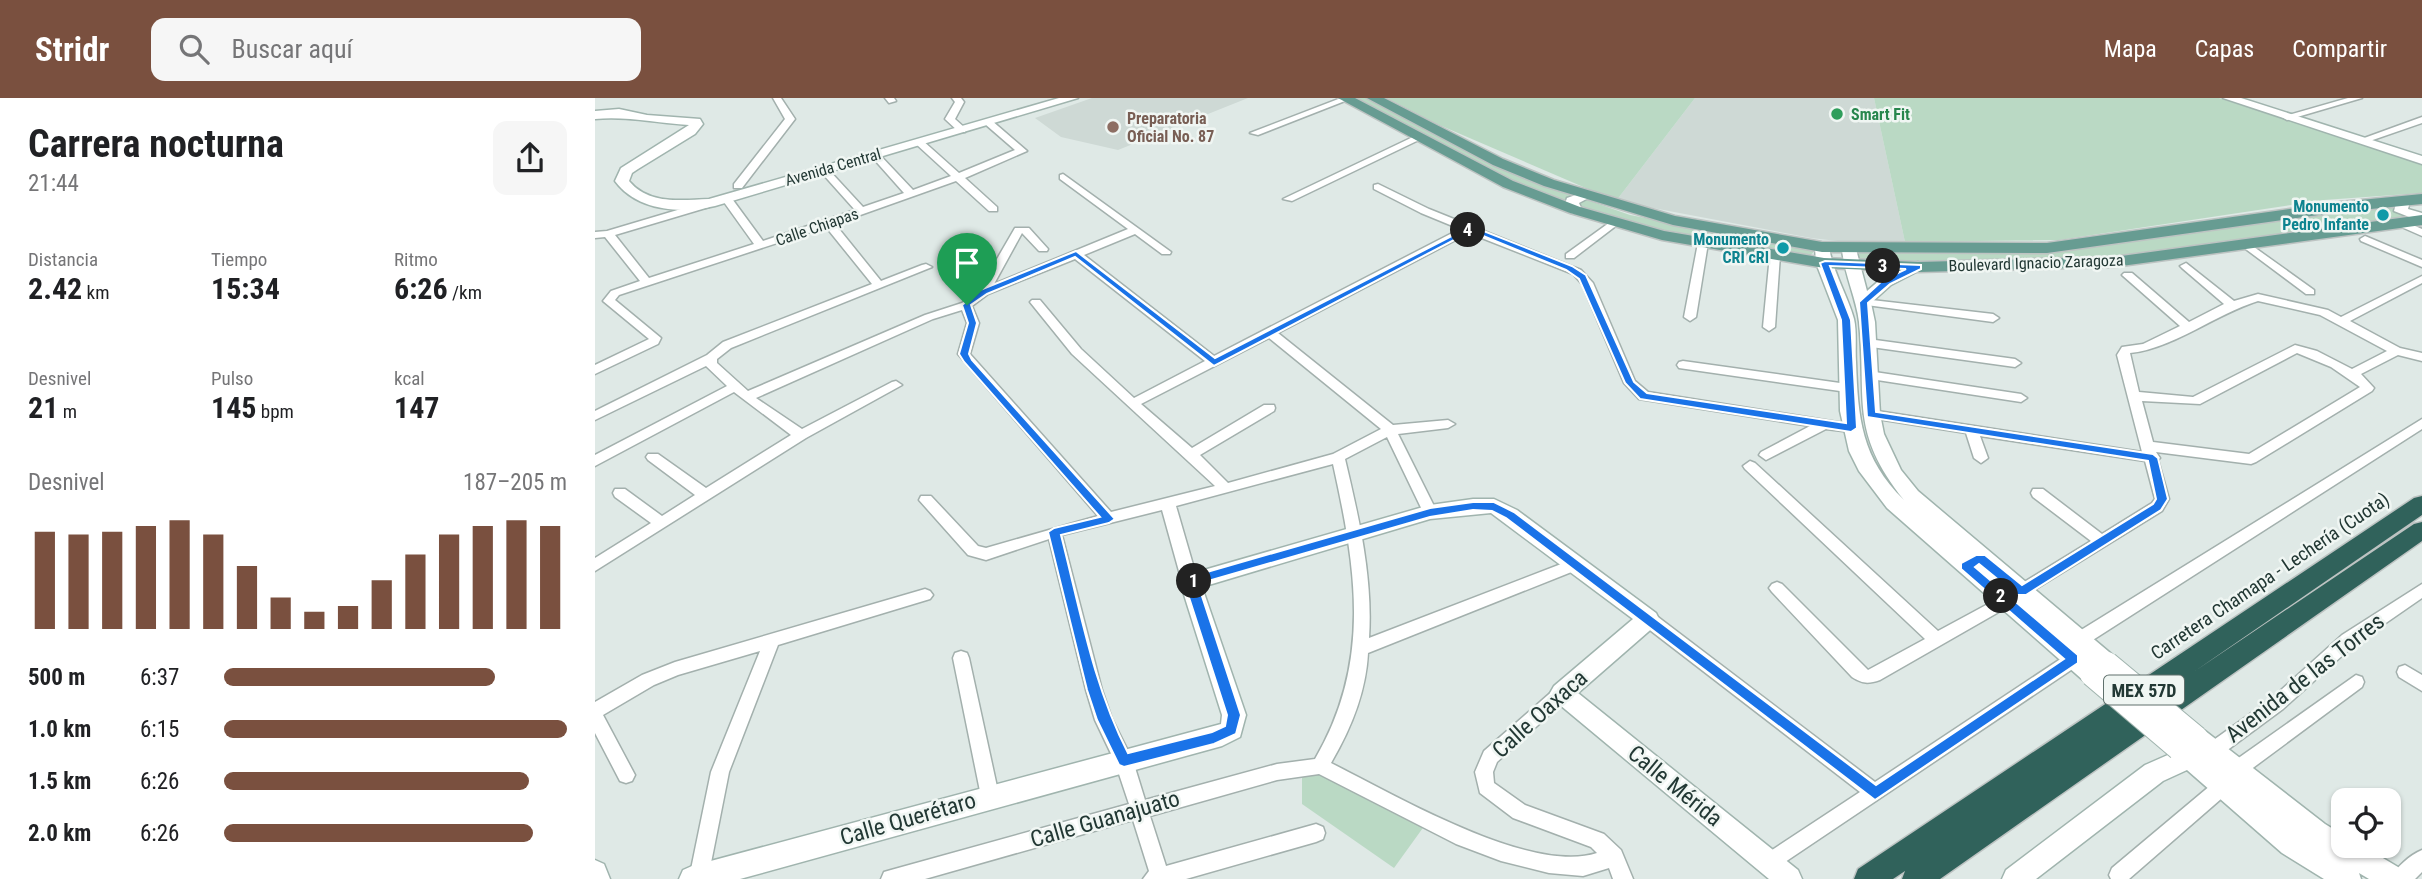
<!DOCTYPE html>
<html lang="es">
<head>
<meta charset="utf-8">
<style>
  :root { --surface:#fff; --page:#f6f6f6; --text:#202124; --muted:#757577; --accent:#7a503f }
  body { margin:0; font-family:"Roboto Condensed",sans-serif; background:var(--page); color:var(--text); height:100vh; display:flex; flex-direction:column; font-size:26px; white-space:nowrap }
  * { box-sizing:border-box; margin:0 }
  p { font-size:23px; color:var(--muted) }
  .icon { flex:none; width:38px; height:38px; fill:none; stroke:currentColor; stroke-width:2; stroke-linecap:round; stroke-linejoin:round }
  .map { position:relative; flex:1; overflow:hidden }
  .details { display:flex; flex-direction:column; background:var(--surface); width:595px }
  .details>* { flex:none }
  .buttons { position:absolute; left:1736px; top:690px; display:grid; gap:14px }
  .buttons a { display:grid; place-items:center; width:70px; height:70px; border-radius:14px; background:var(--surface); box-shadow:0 2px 5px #0004; font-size:35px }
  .pin { position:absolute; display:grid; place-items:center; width:60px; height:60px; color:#fff; margin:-72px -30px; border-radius:50% 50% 50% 0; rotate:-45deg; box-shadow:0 0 7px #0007 }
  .pin .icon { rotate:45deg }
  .km { position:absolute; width:35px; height:35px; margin:-18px; border-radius:50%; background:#222; color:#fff; font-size:19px; line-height:35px; text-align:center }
  .round { display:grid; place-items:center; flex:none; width:74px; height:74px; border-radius:14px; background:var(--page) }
  .head { display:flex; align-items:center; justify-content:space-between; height:119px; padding:0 28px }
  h1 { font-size:38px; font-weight:700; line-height:52px }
  .figures { display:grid; grid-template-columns:repeat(3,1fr); gap:10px; height:119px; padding:7px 28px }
  .figures div { display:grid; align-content:center }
  .figures b { font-size:30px; font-weight:700 }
  .figures small { font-size:19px; font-weight:400 }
  .figures p { font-size:19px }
  .chart { height:196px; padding:14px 28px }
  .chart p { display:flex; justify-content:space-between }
  .chart svg { width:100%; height:126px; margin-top:7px; stroke:var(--accent); stroke-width:6 }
  ul { padding:0 28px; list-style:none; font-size:23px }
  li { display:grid; grid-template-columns:112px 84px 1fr; align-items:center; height:52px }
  li i { height:18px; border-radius:9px; background:var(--accent) }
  header { display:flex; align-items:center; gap:42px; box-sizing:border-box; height:98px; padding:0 35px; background:var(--accent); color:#fff }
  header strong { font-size:33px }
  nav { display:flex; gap:38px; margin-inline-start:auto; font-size:24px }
  .search { width:490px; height:63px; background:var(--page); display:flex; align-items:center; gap:18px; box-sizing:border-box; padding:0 24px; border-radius:14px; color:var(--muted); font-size:26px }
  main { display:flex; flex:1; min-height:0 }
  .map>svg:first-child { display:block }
  .built { fill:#ced9d5 }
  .green { fill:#bad9c4 }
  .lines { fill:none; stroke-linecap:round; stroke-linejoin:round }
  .street-casing { stroke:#a3b0ad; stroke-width:3 }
  .secondary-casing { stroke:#a0b4ae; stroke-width:3 }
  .primary-casing { stroke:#bdc3c2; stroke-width:3 }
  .highway-casing { stroke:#bdc3c2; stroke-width:3 }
  .street { fill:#fff; fill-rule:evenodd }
  .secondary { fill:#fff; fill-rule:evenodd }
  .primary { fill:#679c92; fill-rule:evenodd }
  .highway { fill:#30625b; fill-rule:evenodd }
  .secondary-bridge-casing { stroke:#a0b4ae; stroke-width:26; stroke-linecap:butt }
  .secondary-bridge { stroke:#fff; stroke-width:24 }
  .route { fill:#1a73e8; stroke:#fff; stroke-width:2; fill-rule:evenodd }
  .leisure-dot { fill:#2e9e5b; stroke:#f0f6f3; stroke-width:2.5 }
  .education-dot { fill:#8d6e63; stroke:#f0f6f3; stroke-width:2.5 }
  .culture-dot { fill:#0f9aa8; stroke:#f0f6f3; stroke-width:2.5 }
  .labels { text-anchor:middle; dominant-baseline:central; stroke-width:5; stroke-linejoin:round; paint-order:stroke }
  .far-leisure-label { font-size:16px; font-weight:bold; fill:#27864d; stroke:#f0f6f3; text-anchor:start }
  .far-education-label { font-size:16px; font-weight:bold; fill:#785e54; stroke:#f0f6f3; text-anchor:start }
  .far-street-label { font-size:16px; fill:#223834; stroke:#f0f6f3 }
  .far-culture-label { font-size:16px; font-weight:bold; fill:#0d838f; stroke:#f0f6f3; text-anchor:end }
  .shield { fill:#f0f6f3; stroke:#60716d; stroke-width:2 }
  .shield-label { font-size:18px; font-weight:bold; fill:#223834 }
  .street-label { font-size:19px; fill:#223834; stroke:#f0f6f3 }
  .near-street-label { font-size:23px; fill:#223834; stroke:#f0f6f3 }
</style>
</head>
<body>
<header>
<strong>Stridr</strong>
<div class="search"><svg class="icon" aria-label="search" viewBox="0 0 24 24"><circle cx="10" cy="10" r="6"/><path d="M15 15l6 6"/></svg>Buscar aquí</div>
<nav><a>Mapa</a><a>Capas</a><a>Compartir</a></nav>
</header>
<main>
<section class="details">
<div class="head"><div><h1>Carrera nocturna</h1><p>21:44</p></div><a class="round"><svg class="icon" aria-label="share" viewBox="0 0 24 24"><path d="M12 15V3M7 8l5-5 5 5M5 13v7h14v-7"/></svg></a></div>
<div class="figures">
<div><p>Distancia</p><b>2.42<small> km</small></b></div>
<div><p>Tiempo</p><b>15:34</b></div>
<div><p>Ritmo</p><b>6:26<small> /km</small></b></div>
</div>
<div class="figures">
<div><p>Desnivel</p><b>21<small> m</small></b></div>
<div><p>Pulso</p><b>145<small> bpm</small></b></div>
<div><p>kcal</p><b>147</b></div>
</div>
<div class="chart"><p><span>Desnivel</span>187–205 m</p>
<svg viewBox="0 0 160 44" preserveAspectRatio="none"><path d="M5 44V10M15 44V11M25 44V10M35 44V8M45 44V6M55 44V11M65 44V22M75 44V33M85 44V38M95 44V36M105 44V27M115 44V18M125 44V11M135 44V8M145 44V6M155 44V8"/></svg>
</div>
<ul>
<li><b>500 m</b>6:37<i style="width:79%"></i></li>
<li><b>1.0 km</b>6:15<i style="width:100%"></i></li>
<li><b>1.5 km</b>6:26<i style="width:89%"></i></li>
<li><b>2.0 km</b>6:26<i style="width:90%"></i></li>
</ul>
</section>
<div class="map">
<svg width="1827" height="781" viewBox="0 0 1827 781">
  <rect width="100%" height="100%" fill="#dfe9e6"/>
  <path class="built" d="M497,0H653L523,52L466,39L440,20Z
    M1100,0H1279L1310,144H1251L1216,140L1021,103Z"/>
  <path class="green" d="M757,0H775L985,96L975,98L970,105L927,88Z
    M792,0H1100L1021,103L842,26Z
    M1279,0H1624L1827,66V95L1729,102L1464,142L1310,144Z
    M984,99L1035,117L1218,152V155L1212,159L1031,125L978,107Z
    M1797,108L1803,116L1816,120L1490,165L1273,166L1265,164L1261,157L1264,153L1410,154Z
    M725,671L830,727L799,770L707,706V676Z"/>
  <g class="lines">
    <g class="street-casing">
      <path id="street" d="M178,0H186L200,21L147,90H139V86L190,21Z
        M290,0H299L301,3L294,5Z
        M357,0H366L369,4L360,21L370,30V34H364L350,21L360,4Z
        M746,0L755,1L663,37L655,35Z
        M1753,0H1767L1692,22L1687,19Z
        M1827,19V25L1769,45L1761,43Z
        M390,22H396L432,53L370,80L402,109V113H394L361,83L240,126L286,183L327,167L331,166L337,169L136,250L122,261V265L153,293L330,217L367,205L384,192L420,130H434L453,151L452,153H444L427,135L399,186L533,131L465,81V77L468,76L576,154L575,156H567L540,136L489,157L619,258L865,131L826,115L779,91V87L783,86L834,111L986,172L998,185L1040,283L1053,294L1261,327L1263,330L1256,334L1231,331L1171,362L1164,357L1166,354L1215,328L1044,301L1029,285L987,186L978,176L874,135L683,235L798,327L853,322L860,326L853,330L803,336L842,414L840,418H830L792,339L750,361C764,420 778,480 774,540L974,463H984L987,467L984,471L773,555C771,594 756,631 736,665C798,696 935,777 1002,755L996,749L918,720L885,695L880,674L889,653L961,590L967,588L973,590L975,595L973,600L902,664L898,674L899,685L930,707L1009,736L1026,752L1038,781H1018L1014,770L988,778L954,775L906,763L861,746L724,676L682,682L555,718L571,768L721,726L728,729L730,735L728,741L721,744L591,781H548L554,773L538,722L330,781H286L289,774L296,772L534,706L520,664L500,622L491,592L454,441L391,462L373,457L324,402L326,398H336L383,448L391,450L503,418L363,256L372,225L367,212L338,221L161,300L207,331L297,284L301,283L307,287L211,340L0,473V460L56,425L20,399L18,395L20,391H30L67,418L100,397L53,362L51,359L53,356H63L111,390L196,337L139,294L0,368V357L132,288L111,268L0,322V313L112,257L128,244L277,186L231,129L24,197L20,202L66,240L63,246L0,276V267L54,241L8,203L16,193L45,183L10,139L0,140V134L12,133L106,105H114V109L20,137L54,180L159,146L126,100L127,98H135L168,143L260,112L226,74V70H232L268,109L309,95L277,59V55H283L318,92L356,78L321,46V42H327L364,75L420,52L390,26ZM480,161L610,263L539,300L486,251L445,202H437L435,204L477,256L620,388L516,414L375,256L384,225L377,208L393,196ZM674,240L786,331L738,356L633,385L605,357L679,313L680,310L679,307H669L597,350L546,306ZM738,366C761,470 777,564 720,661L682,666L550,702L538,663L517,621L507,592L467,437L567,412L587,484L590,488L595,490L600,488L603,484L581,408Z
        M820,38L828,40L697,103L688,101Z
        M1018,122L1022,123V127L979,160H971V156Z
        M1806,122L1827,131V138L1802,127L1801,125Z
        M1770,138L1827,162V169L1766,143L1765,141Z
        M1108,142L1113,145L1101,219L1095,223L1089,219L1103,145Z
        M1652,144L1719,192V196H1711L1648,149V145Z
        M1180,154L1185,157L1180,229L1174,233L1168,229L1175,157Z
        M1591,165L1639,203L1663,196L1733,212L1746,219L1827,178V185L1755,223L1805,250L1827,255V263L1803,257L1766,276L1779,290L1777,293L1661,364L1656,366L1561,354L1565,360L1563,362L1574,401L1567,413L1431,497L1426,499L1421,497L1418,493L1421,489L1496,443L1438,399L1436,395L1438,391H1448L1507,436L1557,405L1560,401L1550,363L1385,338L1393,360L1386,365L1379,360L1371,335L1276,320L1269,316L1276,312L1547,354L1522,257L1527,249L1548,246L1585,228L1527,177L1529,175H1537L1594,224L1629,206L1587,170L1585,168ZM1663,203L1725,217L1792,253L1757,271L1722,253L1700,247L1598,299L1544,294L1535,255C1577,251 1621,216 1663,203ZM1702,255L1736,269L1765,289L1654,356L1558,344L1547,303L1605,306Z
        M1268,201L1398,216L1404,220L1398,224L1264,206L1262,204Z
        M1273,241L1420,261L1426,265L1420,269L1269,248L1267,245Z
        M1088,263L1252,286L1258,290L1252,294L1084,270L1082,267L1084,264Z
        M1273,273L1426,296L1432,300L1426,304L1269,280L1267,277L1269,274Z
        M1827,321V331L1490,547L1484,549L1478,547L1476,542L1478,537Z
        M1155,363L1160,365L1343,533L1406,499L1411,497L1416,499L1419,503L1416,507L1285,582C1273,586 1268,586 1257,579L1177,494L1174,490L1177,486L1182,484L1187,486L1273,572L1330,541L1150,371L1148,368Z
        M1827,486V500L1759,547L1688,611L1623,659L1611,662L1605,660L1602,654L1605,648L1613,646L1676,601L1747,537Z
        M330,491L335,493L338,497L335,501L183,547L134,674L113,780L94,781L116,674L165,553L83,577L59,587L8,617L40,677L37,683L31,685L25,683L0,635V604L47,577L80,564Z
        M1053,515L1059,516L1280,684L1473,556L1479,554L1485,556L1487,561L1485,566L1175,774L1168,772L1165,765L1168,758L1265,694L1047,526L1045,521L1047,516Z
        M366,553L372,555L374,560L404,698L401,704L395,706L389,704L386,698L358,560L360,555Z
        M1810,567L1827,577V593L1804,579L1802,574L1804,569Z
        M1761,577L1767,579L1769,584L1767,589L1647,678L1641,680L1635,678L1632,672L1635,666Z
        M1628,680L1634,682L1637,688L1634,694L1534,781H1516L1514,777L1517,770L1622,682Z
        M1827,752V774L1820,781H1796C1801,769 1815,757 1827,752Z"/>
    </g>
    <g class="secondary-casing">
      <path id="secondary" d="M464,0H483L120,108C86,116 42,113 20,83L26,70L94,27C62,25 31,18 0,21V13L24,11L52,17L105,21L108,26L100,36L43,71L37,75L34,83C54,107 86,102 114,101Z
        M1628,0H1646L1827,58V66Z
        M992,93L999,97L984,105L987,112L985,115C978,117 973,115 969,109L972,100Z
        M1817,98L1824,102L1814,107L1813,111L1827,115V124L1799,113L1802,102Z
        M1227,145L1234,149C1238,175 1252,196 1259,221C1262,234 1260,250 1261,264C1263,320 1266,360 1309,402C1254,333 1272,303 1264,224C1261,199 1249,176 1247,151L1254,147L1261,151L1272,193L1286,181L1318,166L1323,164L1331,169L1296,187L1276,205L1280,224L1285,316L1289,336L1306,372L1323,393L1520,559L1523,566L1520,573L1507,574L1505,583L1497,586L1489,583L1292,410L1264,373L1254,353L1245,313L1243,222L1221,165L1220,149Z
        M878,401H899L922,412L1061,515L1064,521L1061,527L983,595L1203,772L1207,781H1174L959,602L955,595L959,588L1038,521L896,415L835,421L607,489L651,617L645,639L627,648L145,781H84L88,772L97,768L626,626L627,617L585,484L588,478L835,407Z
        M1601,629L1609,632L1730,726L1748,737V747H1766L1808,772L1812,781H1774L1764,775L1766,781H1729L1687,755L1592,672L1568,683L1441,781H1407L1411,772L1550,667L1575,656L1572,650L1576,642L1584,639L1590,641L1593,632Z
        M0,762L9,766L15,781H0Z"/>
    </g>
    <g class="primary-casing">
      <path id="primary" d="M743,0H760L918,83L985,109L1069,133L1229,160L1323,164L1519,159L1827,117V127L1519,169L1323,174L1229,170L1067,142L975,115L908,89Z
        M772,0H789L908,61L959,82L1080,118L1227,144L1452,145L1745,104L1827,96V106L1745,114L1452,155L1227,154L1078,127L949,88L898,67Z"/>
    </g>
    <g class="highway-casing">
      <path id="highway" d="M1827,398V417L1600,573L1819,426L1827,424V443L1345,781H1307L1310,773L1298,781H1259L1263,771L1819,400Z"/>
    </g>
    <use href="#street" class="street"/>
    <use href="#secondary" class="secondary"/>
    <use href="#primary" class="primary"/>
    <use href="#highway" class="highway"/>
    <g class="secondary-bridge-casing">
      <path id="secondary-bridge" d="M1512,566L1601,640
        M1497,576L1584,650"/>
    </g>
    <use href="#secondary-bridge" class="secondary-bridge"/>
  </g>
  <path class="route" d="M876,128L977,168L991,177L1039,284L1052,295L1251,325L1246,222L1225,165L1230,163L1326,167V171L1295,186L1273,205L1281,314L1558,356L1563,360L1573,401L1566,412L1431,497H1422L1384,466L1380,469L1483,557V565L1280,702L911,420L897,413L878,412L835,419L603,486L646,617L641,636L619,646L529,669L524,667L502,622L492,592L453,434L459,430L505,419L369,264L364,256L373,225L367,207L385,192L481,153L620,260ZM876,133L971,172L984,181L1030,285L1045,301L1256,334L1262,330L1256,222L1235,168L1311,171L1288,182L1264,204L1272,319L1553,363L1561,401L1558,406L1427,487L1390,457H1381L1366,465V471L1469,561L1281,687L919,414L899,404H878L835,410L591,480L589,484L632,617L630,628L617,634L533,655C498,587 485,511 466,437L514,425L520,421L377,262L374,256L382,225L376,207L392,196L480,159L619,268Z"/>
  <circle class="leisure-dot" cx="1242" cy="16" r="7"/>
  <circle class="education-dot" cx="518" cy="29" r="7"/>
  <g class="culture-dot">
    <circle cx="1788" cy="117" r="7"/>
    <circle cx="1188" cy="150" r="7"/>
  </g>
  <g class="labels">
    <g class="far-leisure-label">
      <text x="1256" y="16">Smart Fit</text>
    </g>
    <g class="far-education-label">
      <text x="532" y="20">Preparatoria<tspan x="532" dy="18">Oficial No. 87</tspan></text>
    </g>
    <g class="far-street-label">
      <text transform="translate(238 69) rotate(-16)">Avenida Central</text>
      <text transform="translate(222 129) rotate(-19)">Calle Chiapas</text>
      <text transform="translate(1441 165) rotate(-2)">Boulevard Ignacio Zaragoza</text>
    </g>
    <g class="far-culture-label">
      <text x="1774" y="108">Monumento<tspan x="1774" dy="18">Pedro Infante</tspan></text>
      <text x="1174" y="141">Monumento<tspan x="1174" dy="18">CRI cRI</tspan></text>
    </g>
    <rect class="shield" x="1509" y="577.5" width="80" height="29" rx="5"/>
    <g class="shield-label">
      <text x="1549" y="592">MEX 57D</text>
    </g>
    <g class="street-label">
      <text transform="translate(1675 478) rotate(-34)">Carretera Chamapa - Lechería (Cuota)</text>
    </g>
    <g class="near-street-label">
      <text transform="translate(1710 580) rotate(-38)">Avenida de las Torres</text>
      <text transform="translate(945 616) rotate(-42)">Calle Oaxaca</text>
      <text transform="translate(1080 688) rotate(39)">Calle Mérida</text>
      <text transform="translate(313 721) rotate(-16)">Calle Querétaro</text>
      <text transform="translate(510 721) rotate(-16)">Calle Guanajuato</text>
    </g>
  </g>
</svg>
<div class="buttons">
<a><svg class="icon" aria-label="locate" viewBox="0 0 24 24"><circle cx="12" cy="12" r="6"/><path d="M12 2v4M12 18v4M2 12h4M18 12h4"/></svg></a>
</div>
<div class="pin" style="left:372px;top:207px;background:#1e9e55"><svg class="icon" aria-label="arrive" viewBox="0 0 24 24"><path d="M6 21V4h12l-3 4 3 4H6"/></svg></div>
<b class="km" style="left:599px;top:483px">1</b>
<b class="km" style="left:1406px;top:498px">2</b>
<b class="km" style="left:1288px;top:168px">3</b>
<b class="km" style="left:873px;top:132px">4</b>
</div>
</main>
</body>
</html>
